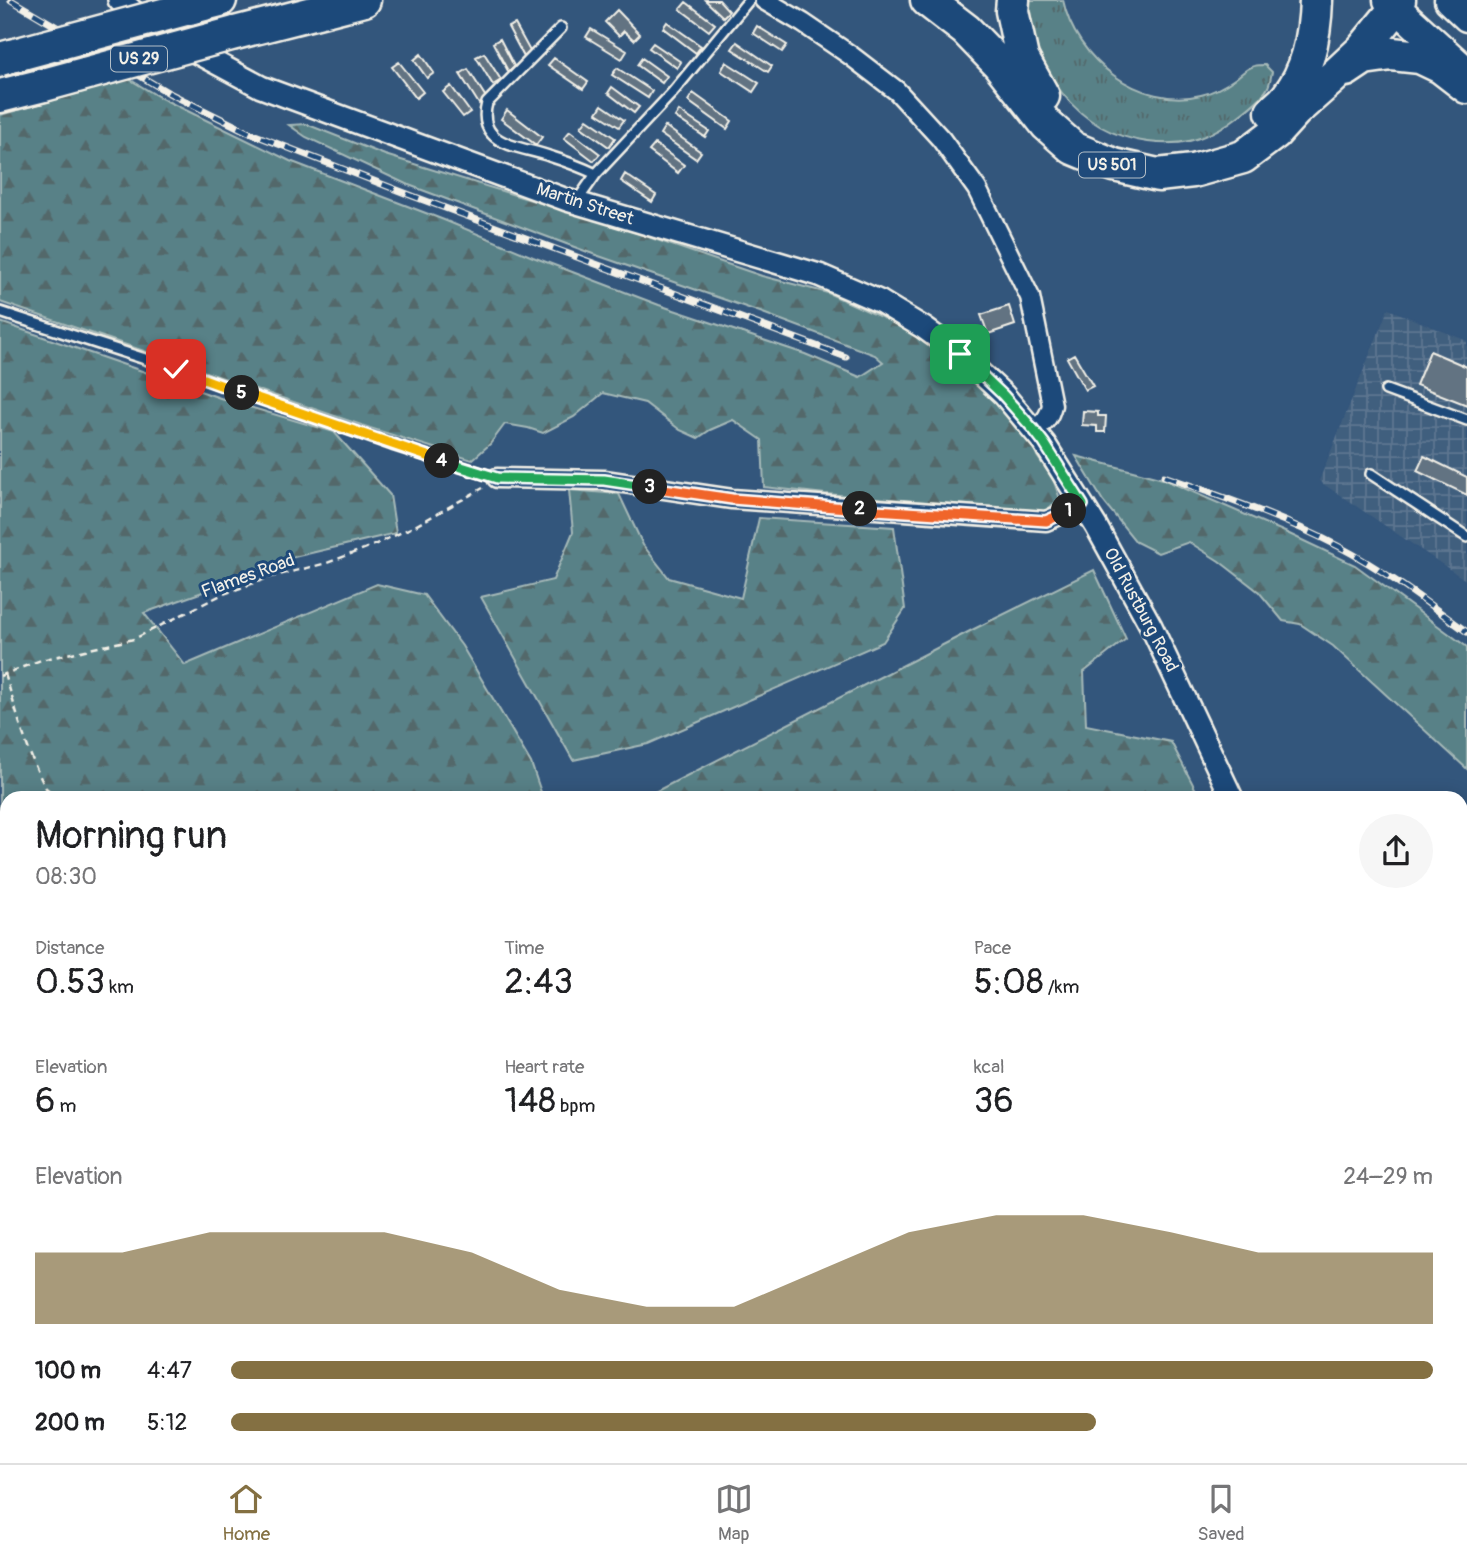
<!DOCTYPE html>
<html lang="en">
<head>
<meta charset="utf-8">
<style>
  :root { --surface:#fff; --page:#f6f6f6; --text:#202124; --muted:#757577; --line:#e0e0e0; --accent:#847042 }
  body { margin:0; font-family:Pangolin,sans-serif; background:var(--page); color:var(--text); height:100vh; display:flex; flex-direction:column; font-size:26px; white-space:nowrap }
  * { box-sizing:border-box; margin:0 }
  p { font-size:23px; color:var(--muted) }
  .icon { flex:none; width:38px; height:38px; fill:none; stroke:currentColor; stroke-width:2; stroke-linecap:round; stroke-linejoin:round }
  .map { position:relative; flex:1; overflow:hidden }
  .panel { position:absolute; left:0px; top:791px; width:1468px; height:672px; display:flex; flex-direction:column; background:var(--surface); border-radius:21px 21px 0 0; box-shadow:0 4px 18px #0003 }
  .panel>* { flex:none }
  .pin { position:absolute; display:grid; place-items:center; width:60px; height:60px; color:#fff; margin:-30px; border-radius:14px; box-shadow:0 4px 10px #0006 }
  .km { position:absolute; width:35px; height:35px; margin:-18px; border-radius:50%; background:#222; color:#fff; font-size:19px; line-height:35px; text-align:center }
  .round { display:grid; place-items:center; flex:none; width:74px; height:74px; border-radius:37px; background:var(--page) }
  .overview { display:flex; align-items:center; justify-content:space-between; height:119px; padding:0 35px }
  h1 { font-size:38px; font-weight:600; line-height:52px }
  .metrics { display:grid; grid-template-columns:repeat(3,1fr); gap:10px; height:119px; padding:7px 35px }
  .metrics div { display:grid; align-content:center }
  .metrics b { font-size:35px; font-weight:600 }
  .metrics small { font-size:19px; font-weight:400 }
  .metrics p { font-size:19px }
  .chart { height:196px; padding:14px 35px }
  .chart p { display:flex; justify-content:space-between }
  .chart svg { width:100%; height:126px; margin-top:7px; fill:var(--accent); opacity:.7 }
  ul { padding:0 35px; list-style:none; font-size:23px }
  li { display:grid; grid-template-columns:112px 84px 1fr; align-items:center; height:52px }
  li i { height:18px; border-radius:9px; background:var(--accent) }
  .dock { display:flex; justify-content:space-around; align-items:center; height:98px; border-top:2px solid var(--line); background:var(--surface); font-size:19px; color:var(--muted) }
  .dock a { display:grid; justify-items:center; gap:4px }
  .dock .current { color:var(--accent) }
  .map>svg:first-child { display:block }
  .industrial { fill:url(#industrial-grid) }
  .grass { fill:url(#grass-tufts); stroke:#a6b9b8; stroke-width:2 }
  .forest { fill:url(#forest-firs); stroke:#a6b9b8; stroke-width:2 }
  .lines { fill:none; stroke-linecap:round; stroke-linejoin:round }
  .stream { stroke:#88a7ba; stroke-width:4.5 }
  .building { fill:#627382; stroke:#f4f1e8; stroke-width:2 }
  .service-casing { stroke:#f4f1e8; stroke-width:14 }
  .minor-casing { stroke:#f4f1e8; stroke-width:23 }
  .tertiary-casing { stroke:#f4f1e8; stroke-width:26 }
  .trunk-casing { stroke:#f4f1e8; stroke-width:33 }
  .motorway-casing { stroke:#f4f1e8; stroke-width:37 }
  .path { stroke:#f4f1e8; stroke-width:2.5; stroke-dasharray:7 5; stroke-linecap:butt }
  .service { stroke:#1f4a7a; stroke-width:9 }
  .minor { stroke:#1f4a7a; stroke-width:18 }
  .tertiary { stroke:#1f4a7a; stroke-width:21 }
  .trunk { stroke:#1f4a7a; stroke-width:28 }
  .motorway { stroke:#1f4a7a; stroke-width:32 }
  .rail-casing { stroke:#f4f1e8; stroke-width:7 }
  .rail { stroke:#1f4a7a; stroke-width:4.5; stroke-dasharray:13; stroke-linecap:butt }
  .motorway-bridge-casing { stroke:#f4f1e8; stroke-width:37; stroke-linecap:butt }
  .motorway-bridge { stroke:#1f4a7a; stroke-width:32 }
  .split-1-casing { stroke:#fff; stroke-width:14 }
  .split-2-casing { stroke:#fff; stroke-width:14 }
  .split-3-casing { stroke:#fff; stroke-width:14 }
  .split-4-casing { stroke:#fff; stroke-width:14 }
  .split-5-casing { stroke:#fff; stroke-width:14 }
  .split-6-casing { stroke:#fff; stroke-width:14 }
  .split-1 { stroke:#22a559; stroke-width:9 }
  .split-2 { stroke:#f0652b; stroke-width:9 }
  .split-3 { stroke:#f0652b; stroke-width:9 }
  .split-4 { stroke:#22a559; stroke-width:9 }
  .split-5 { stroke:#f5b400; stroke-width:9 }
  .split-6 { stroke:#f5b400; stroke-width:9 }
  .labels { text-anchor:middle; dominant-baseline:central; stroke-width:6; stroke-linejoin:round; paint-order:stroke }
  .shield { fill:#1f4a7a; stroke:#b4bfc7; stroke-width:2 }
  .shield-label { font-size:16px; font-weight:bold; fill:#f4f1e8 }
  .street-label { font-size:18px; fill:#f4f1e8; stroke:#1f4a7a }
</style>
</head>
<body>
<div class="map">
<svg width="1467" height="1463" viewBox="0 0 1467 1463">
  <defs>
    <pattern id="industrial-grid" width="8" height="8" patternUnits="userSpaceOnUse" patternTransform="scale(1.75)"><rect width="8" height="8" fill="#415f7e"/><path d="M0 4h8M4 0v8" fill="none" stroke="#5d7690"/></pattern>
    <pattern id="grass-tufts" width="24" height="20" patternUnits="userSpaceOnUse" patternTransform="scale(1.75)"><rect width="24" height="20" fill="#598187"/><path d="M3 7l-1-3M5 7V3M7 7l1-3M15 17l-1-3M17 17v-4M19 17l1-3" fill="none" stroke="#52676a"/></pattern>
    <pattern id="forest-firs" width="22" height="20" patternUnits="userSpaceOnUse" patternTransform="scale(1.75)"><rect width="22" height="20" fill="#598187"/><path d="M5 1l3.5 6h-7zM16 11l3.5 6h-7z" fill="#52676a"/></pattern>
  </defs>
  <rect width="100%" height="100%" fill="#33567c"/>
  <filter id="ink" filterUnits="userSpaceOnUse"><feTurbulence type="fractalNoise" baseFrequency=".0143" numOctaves="2"/><feDisplacementMap in="SourceGraphic" scale="14" xChannelSelector="R" yChannelSelector="G"/><feConvolveMatrix kernelMatrix="1 2 1 2 8 2 1 2 1" color-interpolation-filters="sRGB"/></filter>
  <g filter="url(#ink)">
    <path class="industrial" d="M1388,309L1467,341V581L1319,481Z"/>
    <path class="grass" d="M1025,0H1063C1075,59 1140,110 1201,95C1214,92 1225,86 1236,78C1241,74 1247,68 1254,66C1257,65 1261,65 1265,65L1272,72C1271,76 1270,83 1268,87C1262,100 1240,115 1229,123C1201,141 1181,146 1148,142C1073,132 1036,70 1025,0Z"/>
    <path class="forest" d="M129,79L161,98L290,161L444,220L533,257L659,305L805,354L860,377L883,362L875,355L760,312L593,254L406,184L306,137L289,125L306,124L385,155L628,230L762,276L828,293L903,327L962,371L1015,420L1033,441L1037,456L1053,479L1060,499L1045,511L825,494L764,487L762,440L733,420L710,430L698,438L680,430L645,403L603,393L574,417L543,433L528,428L505,424L490,444L472,460L370,428L0,302V115Z
      M0,322L226,400L334,432L390,495L396,533L294,557L225,584L144,613L185,665L377,584L424,595L462,646L531,763L543,798H7V1456H1343L1339,1463H0Z
      M1076,456L1163,479L1285,532L1355,565L1467,647V769L1333,646L1300,624L1283,621L1259,592L1219,561L1189,542L1158,553L1136,542L1103,501Z
      M569,490L619,494L643,545L669,578L741,598L759,518L894,527L905,609L883,642L648,744L573,760L481,597L553,580L573,532Z
      M1094,570L1126,639L1084,672L1086,725L1171,742L1200,798H643L974,629Z"/>
    <g class="lines">
      <path class="stream" d="M1055,1456L1063,1463"/>
    </g>
    <path class="building" d="M705,0H719L729,11L723,17Z
      M686,2L715,24L709,31L680,9Z
      M617,10L640,34L634,40L624,31L619,36L605,22Z
      M667,22L701,46L696,53L663,28Z
      M515,24L531,53L524,57L508,27Z
      M757,26L787,45L782,52L753,33Z
      M591,29L627,51L622,59L586,37Z
      M500,39L515,68L508,71L493,43Z
      M737,42L772,66L768,72L732,49Z
      M653,43L681,62L677,68L649,48Z
      M484,53L501,80L493,85L476,57Z
      M421,54L434,73L427,78L414,60Z
      M554,58L588,82L583,89L548,65Z
      M642,58L667,76L662,83L637,65Z
      M399,62L423,92L416,98L392,67Z
      M726,62L759,83L753,92L721,71Z
      M617,68L652,91L648,98L612,75Z
      M468,69L487,99L479,104L460,74Z
      M451,86L470,112L463,117L443,92Z
      M612,87L639,107L634,113L608,93Z
      M693,93L732,121L727,129L688,101Z
      M602,105L624,120L619,127L597,113Z
      M507,110L542,137L536,145L501,119Z
      M679,111L709,131L705,137L675,117Z
      M587,119L615,138L609,147L581,127Z
      M665,126L701,152L696,159L660,134Z
      M570,131L600,154L594,161L564,138Z
      M655,144L684,165L678,173L649,151Z
      M625,174L656,195L652,202L621,181Z
      M1009,306L1015,325L988,334L981,315Z
      M1430,351L1467,367V405L1416,385Z
      M1074,354L1093,386L1085,390L1067,358Z
      M1083,411L1098,412V416H1106L1105,432H1097V426L1082,425Z
      M1424,456L1467,477V495L1417,471Z"/>
    <g class="lines">
      <g class="service-casing">
        <path id="service" d="M561,28L487,103C484,114 484,125 492,134C503,147 533,150 549,156C565,161 581,167 596,174
          M577,201L596,174L672,93L749,0
          M0,312L176,369L392,445L497,478
          M1386,390L1467,420
          M1371,474L1467,537"/>
      </g>
      <g class="minor-casing">
        <path id="minor" d="M764,0L803,23L850,55L897,91L941,139L977,189L1030,297L1052,405C1049,418 1044,423 1033,430
          M497,478L604,480L732,499L1046,521L1083,505"/>
      </g>
      <g class="tertiary-casing">
        <path id="tertiary" d="M119,0L162,34L261,87L567,200L819,275L881,302L924,328L960,354L1004,395L1044,443L1096,526L1151,626L1232,798
          M1461,996L1467,999"/>
      </g>
      <g class="trunk-casing">
        <path id="trunk" d="M1388,0L1467,72
          M1449,0L1467,17"/>
      </g>
      <g class="motorway-casing">
        <path id="motorway" d="M927,0L966,30L998,63L1047,125L1073,148L1114,165L1158,175L1193,171L1243,157L1275,133L1295,111L1330,80L1362,50L1396,8L1399,0
          M1013,0L1012,11L1022,58L1043,96
          M189,8L220,0
          M235,33L364,0
          M1346,70L1364,58L1392,54L1420,57L1441,67L1467,87
          M0,96L44,85
          M1272,112C1277,107 1284,102 1288,96C1309,69 1315,34 1316,0"/>
      </g>
      <path class="path" d="M5,674C17,713 29,763 52,798
        M0,676L41,660L134,639L221,595L271,577L327,563L372,546L415,526L483,488
        M46,788L58,798
        M411,1456L413,1463
        M921,1456L928,1463"/>
      <use href="#service" class="service"/>
      <use href="#minor" class="minor"/>
      <use href="#tertiary" class="tertiary"/>
      <use href="#trunk" class="trunk"/>
      <use href="#motorway" class="motorway"/>
      <g class="rail-casing">
        <path id="rail" d="M11,0L169,93L250,133L410,195L846,357
          M1164,476C1222,497 1282,517 1338,546C1384,570 1425,601 1467,632"/>
      </g>
      <use href="#rail" class="rail"/>
      <g class="motorway-bridge-casing">
        <path id="motorway-bridge" d="M0,59L189,8
          M44,85L235,33"/>
      </g>
      <use href="#motorway-bridge" class="motorway-bridge"/>
    </g>
  </g>
  <g class="lines" filter="url(#ink)">
    <g class="split-1-casing">
      <path id="split-1" d="M960,354L1003,395L1034,430L1044,443L1083,505L1069,511"/>
    </g>
    <g class="split-2-casing">
      <path id="split-2" d="M860,509L1046,521L1069,511"/>
    </g>
    <g class="split-3-casing">
      <path id="split-3" d="M650,487L732,499L860,509"/>
    </g>
    <g class="split-4-casing">
      <path id="split-4" d="M442,461L497,478L604,480L650,487"/>
    </g>
    <g class="split-5-casing">
      <path id="split-5" d="M242,393L442,461"/>
    </g>
    <g class="split-6-casing">
      <path id="split-6" d="M176,369L242,393"/>
    </g>
    <use href="#split-1" class="split-1"/>
    <use href="#split-2" class="split-2"/>
    <use href="#split-3" class="split-3"/>
    <use href="#split-4" class="split-4"/>
    <use href="#split-5" class="split-5"/>
    <use href="#split-6" class="split-6"/>
  </g>
  <g class="labels">
    <g class="shield">
      <rect x="111" y="46.5" width="56" height="25" rx="5"/>
      <rect x="1079" y="152.5" width="66" height="25" rx="5"/>
    </g>
    <g class="shield-label">
      <text x="139" y="59">US 29</text>
      <text x="1112" y="165">US 501</text>
    </g>
    <g class="street-label">
      <text transform="translate(585 204) rotate(18)">Martin Street</text>
      <text transform="translate(248 576) rotate(-20)">Flames Road</text>
      <text transform="translate(1141 610) rotate(62)">Old Rustburg Road</text>
    </g>
  </g>
</svg>
<div class="pin" style="left:960px;top:354px;background:#1e9e55"><svg class="icon" aria-label="arrive" viewBox="0 0 24 24"><path d="M6 21V4h12l-3 4 3 4H6"/></svg></div>
<div class="pin" style="left:176px;top:369px;background:#d93025"><svg class="icon" aria-label="check" viewBox="0 0 24 24"><path d="M5 12l5 5 9-10"/></svg></div>
<b class="km" style="left:1069px;top:511px">1</b>
<b class="km" style="left:860px;top:509px">2</b>
<b class="km" style="left:650px;top:487px">3</b>
<b class="km" style="left:442px;top:461px">4</b>
<b class="km" style="left:242px;top:393px">5</b>
<section class="panel">
<div class="overview"><div><h1>Morning run</h1><p>08:30</p></div><a class="round"><svg class="icon" aria-label="share" viewBox="0 0 24 24"><path d="M12 15V3M7 8l5-5 5 5M5 13v7h14v-7"/></svg></a></div>
<div class="metrics">
<div><p>Distance</p><b>0.53<small> km</small></b></div>
<div><p>Time</p><b>2:43</b></div>
<div><p>Pace</p><b>5:08<small> /km</small></b></div>
</div>
<div class="metrics">
<div><p>Elevation</p><b>6<small> m</small></b></div>
<div><p>Heart rate</p><b>148<small> bpm</small></b></div>
<div><p>kcal</p><b>36</b></div>
</div>
<div class="chart"><p><span>Elevation</span>24–29 m</p>
<svg viewBox="0 0 160 44" preserveAspectRatio="none"><path d="M0 44V19L10 19L20 12L30 12L40 12L50 19L60 32L70 38L80 38L90 25L100 12L110 6L120 6L130 12L140 19L150 19L160 19V44z"/></svg>
</div>
<ul>
<li><b>100 m</b>4:47<i style="width:100%"></i></li>
<li><b>200 m</b>5:12<i style="width:72%"></i></li>
</ul>
</section>
</div>
<nav class="dock">
<a class="current"><svg class="icon" aria-label="home" viewBox="0 0 24 24"><path d="M3 11l9-7 9 7M6 9v11h12V9"/></svg>Home</a>
<a><svg class="icon" aria-label="map" viewBox="0 0 24 24"><path d="M3 6l6-2 6 2 6-2v14l-6 2-6-2-6 2zM9 4v14M15 6v14"/></svg>Map</a>
<a><svg class="icon" aria-label="saved" viewBox="0 0 24 24"><path d="M7 4h10v16l-5-4-5 4z"/></svg>Saved</a>
</nav>
</body>
</html>
